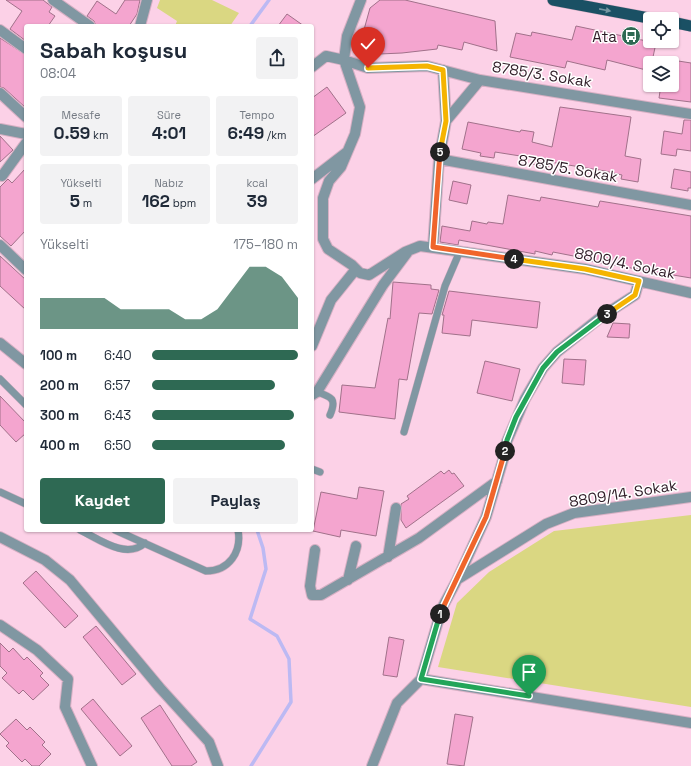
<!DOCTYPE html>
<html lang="tr">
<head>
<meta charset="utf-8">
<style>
  :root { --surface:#fff; --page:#f2f2f3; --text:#1f2937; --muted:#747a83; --accent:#2e6953 }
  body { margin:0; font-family:"Space Grotesk",sans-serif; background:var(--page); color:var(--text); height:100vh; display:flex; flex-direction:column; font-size:15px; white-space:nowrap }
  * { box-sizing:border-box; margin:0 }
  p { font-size:13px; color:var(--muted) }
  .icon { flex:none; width:22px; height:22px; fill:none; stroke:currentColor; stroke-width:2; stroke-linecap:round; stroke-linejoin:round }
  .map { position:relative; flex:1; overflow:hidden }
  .side { position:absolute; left:24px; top:24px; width:290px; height:508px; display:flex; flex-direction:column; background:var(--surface); border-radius:4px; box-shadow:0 1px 3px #0004 }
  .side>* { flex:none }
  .fabs { position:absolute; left:643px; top:12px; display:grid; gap:8px }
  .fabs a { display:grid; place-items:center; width:36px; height:36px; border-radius:4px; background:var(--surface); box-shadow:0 1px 3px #0004; font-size:20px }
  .pin { position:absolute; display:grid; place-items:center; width:34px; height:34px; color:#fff; margin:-41px -17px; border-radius:50% 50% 50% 0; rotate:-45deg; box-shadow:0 0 4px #0007 }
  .pin .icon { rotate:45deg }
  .km { position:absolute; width:20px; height:20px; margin:-10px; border-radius:50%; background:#222; color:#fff; font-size:11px; line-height:20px; text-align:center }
  .round { display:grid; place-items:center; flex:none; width:42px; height:42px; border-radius:4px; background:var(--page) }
  .head { display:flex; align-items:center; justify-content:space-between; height:68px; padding:0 16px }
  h1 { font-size:22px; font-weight:800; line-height:30px }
  .metrics { display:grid; grid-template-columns:repeat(3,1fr); gap:6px; height:68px; padding:4px 16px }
  .metrics div { display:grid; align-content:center; border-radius:4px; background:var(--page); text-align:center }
  .metrics b { font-size:17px; font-weight:800 }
  .metrics small { font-size:11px; font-weight:400 }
  .metrics p { font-size:11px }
  .chart { height:112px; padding:8px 16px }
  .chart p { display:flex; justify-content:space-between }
  .chart svg { width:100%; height:72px; margin-top:4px; fill:var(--accent); opacity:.7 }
  .primary-button { display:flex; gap:8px; margin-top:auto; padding:8px 16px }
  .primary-button a { flex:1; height:46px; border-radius:4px; background:var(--accent); color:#fff; font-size:16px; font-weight:800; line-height:46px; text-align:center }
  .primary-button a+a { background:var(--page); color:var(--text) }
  ul { padding:0 16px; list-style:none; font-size:13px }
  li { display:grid; grid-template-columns:64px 48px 1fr; align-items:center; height:30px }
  li i { height:10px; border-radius:5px; background:var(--accent) }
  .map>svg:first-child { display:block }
  .green { fill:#dad782 }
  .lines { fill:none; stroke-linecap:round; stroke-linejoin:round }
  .stream { stroke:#bcb9f3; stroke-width:3.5 }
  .building { fill:#f4a5cf; stroke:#a1718a }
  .service-casing { stroke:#d7b0c4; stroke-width:8 }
  .minor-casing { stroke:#d7b0c4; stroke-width:12 }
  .trunk-casing { stroke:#d7b0c4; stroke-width:12 }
  .service { stroke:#8097a2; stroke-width:7 }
  .minor { stroke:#8097a2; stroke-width:10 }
  .trunk { stroke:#1a5064; stroke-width:11 }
  .oneway { fill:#7696a2 }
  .split-1-casing { stroke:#fff; stroke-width:8 }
  .split-2-casing { stroke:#fff; stroke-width:8 }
  .split-3-casing { stroke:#fff; stroke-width:8 }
  .split-4-casing { stroke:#fff; stroke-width:8 }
  .split-5-casing { stroke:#fff; stroke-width:8 }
  .split-6-casing { stroke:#fff; stroke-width:8 }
  .split-1 { stroke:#22a559; stroke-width:5 }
  .split-2 { stroke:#f0652b; stroke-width:5 }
  .split-3 { stroke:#22a559; stroke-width:5 }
  .split-4 { stroke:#f5b400; stroke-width:5 }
  .split-5 { stroke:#f0652b; stroke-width:5 }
  .split-6 { stroke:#f5b400; stroke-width:5 }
  .labels { text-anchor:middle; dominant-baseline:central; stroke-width:3; stroke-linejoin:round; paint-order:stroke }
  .poi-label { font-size:15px; fill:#2f1c27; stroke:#fff; text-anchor:end }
  .street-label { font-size:15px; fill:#2f1c27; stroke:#fff }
</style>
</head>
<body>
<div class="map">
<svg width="691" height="766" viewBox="0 0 691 766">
  <rect width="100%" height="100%" fill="#fcd1e7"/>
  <path class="green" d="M160,0H212L239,13L230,26H175L177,21L157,8Z
    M691,515V707L438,667L457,603L489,572L554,531Z"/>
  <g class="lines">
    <path class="stream" d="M250,26L269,0
      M251,766L291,702L289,659L277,636L250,619L266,569L263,548L257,530"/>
  </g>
  <path class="building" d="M6,0H43L52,7L49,12L55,16L48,26H26V41L10,29L22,11Z
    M125,0H140L137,14L129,26H96L94,21L87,16L97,1L116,14Z
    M380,0H405L495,21L497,51L464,42L462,50L438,45L437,49L402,53L357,55L370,8Z
    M287,14L304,26H278Z
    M576,26L656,43L650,71L607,60L605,70L567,61L565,68L510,57L516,33L531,36L532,32L572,40Z
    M0,38L26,55V108L4,88L0,87Z
    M672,60L691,63V102L659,98L661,85H672Z
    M327,87L346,113L312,137V98Z
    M560,107L631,117L625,156L641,159L638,182L621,179L622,175L605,171L550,162L548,167L532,164L533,158L495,152L494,158L480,156L481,153L462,149L468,122L520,132L521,130L534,132L532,142L552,147Z
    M684,120H691V151L677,149L676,156L661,154L664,131L682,134Z
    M0,136L13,150L0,162Z
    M26,168V230L11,246L0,236V187L8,179L12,183Z
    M674,169L691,172V188H688V191L671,188Z
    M453,181L471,185L467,204L449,200Z
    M508,195L540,201L541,197L598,207L600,201L691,216V278L589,261V259L553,252L552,255L535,251V254L459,240L458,245L440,242L442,226L470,231L472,221L487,224L488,222L503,224Z
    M0,256L26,280V310L0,286Z
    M393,282L431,285V289L439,290L432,314L419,313L407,380L399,379L395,419L339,412L342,385L375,388L388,318L390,319Z
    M449,291L540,302L537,328L472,320L470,336L442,333L444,315H442Z
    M613,323L630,324L629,338L607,337Z
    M564,359L586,360L584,385L562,383Z
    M485,361L520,369L512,401L477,393Z
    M0,396L26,423V433L16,442L0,425Z
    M449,470L452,474L454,473L464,486L406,528L401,520V504L409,499L407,496L441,471L444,474Z
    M359,487L384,491L376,536L341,530L340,537L313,531L321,492L357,499Z
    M36,571L78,616L65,628L23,583Z
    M96,626L136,674L122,685L83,637Z
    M389,637L404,640L397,677L383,675Z
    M0,643L9,652L13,648L24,660L27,657L43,673L40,676L49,685L33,700L23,690L19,694L2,678L7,673L0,666Z
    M93,699L132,746L120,756L81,709Z
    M160,705L197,762L191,766H172L141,718Z
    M455,714L473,717L464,766L447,764Z
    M16,719L27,730L30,727L45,742L42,745L51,754L39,766H32L25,759L22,762L6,746L9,743L0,734Z"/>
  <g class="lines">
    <g class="service-casing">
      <path id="service" d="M0,379L26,405
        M317,392C332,397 337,399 330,415
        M404,432L445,286L460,251
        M312,469L320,472
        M0,492L26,504
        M80,530C99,539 126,560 145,543
        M115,530L206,571C229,571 242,552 238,530"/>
    </g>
    <g class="minor-casing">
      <path id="minor" d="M53,0L90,26
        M361,0L347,36L344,60L360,107L355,134L341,167L329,181L323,198V239L328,249L352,265L360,273L369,275L405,252L420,246L585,269L691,293
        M140,26L147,0
        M0,30L26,49
        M312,67L326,56L344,60L368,68L427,66L480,80
        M443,70L446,121
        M0,93L26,117
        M0,129L26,134
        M439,159L691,205
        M2,176L26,143
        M312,179L347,152
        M0,245L26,270
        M433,247L439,159L446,121L480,80L691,114
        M0,343L26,364
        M312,346L331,300L356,269
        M312,395L317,392L383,285L407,253
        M0,537L45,560L70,580L160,688L209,742L218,766
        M315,550L310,586L312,595H321L419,538L497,481
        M388,557L396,508
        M458,579L546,524L574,513L691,497
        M348,580L356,546
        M0,625L37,650L68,679L65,707L92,766
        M421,679L691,723
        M372,766L397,703L421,679L442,608L457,580L486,517L503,460L507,441L525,399L543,368L557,352L601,317L635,295L639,281"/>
    </g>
    <g class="trunk-casing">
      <path id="trunk" d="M553,0L654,19
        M672,22L691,26"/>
    </g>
    <use href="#service" class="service"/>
    <use href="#minor" class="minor"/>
    <use href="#trunk" class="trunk"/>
  </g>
  <defs><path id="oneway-solid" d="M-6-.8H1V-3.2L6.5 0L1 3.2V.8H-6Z"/></defs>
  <use class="oneway" href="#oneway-solid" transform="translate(605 10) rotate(11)"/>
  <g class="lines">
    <g class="split-1-casing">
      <path id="split-1" d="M440,614L421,679L529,696"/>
    </g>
    <g class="split-2-casing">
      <path id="split-2" d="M440,614L486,517L505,451"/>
    </g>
    <g class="split-3-casing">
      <path id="split-3" d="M505,451L507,440L516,417L543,368L557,352L607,314"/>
    </g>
    <g class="split-4-casing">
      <path id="split-4" d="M514,259L585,269L639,281L635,295L607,314"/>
    </g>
    <g class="split-5-casing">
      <path id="split-5" d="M440,152L433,247L514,259"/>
    </g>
    <g class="split-6-casing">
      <path id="split-6" d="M368,68L427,66L443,70L446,121L440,152"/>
    </g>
    <use href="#split-1" class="split-1"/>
    <use href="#split-2" class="split-2"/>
    <use href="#split-3" class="split-3"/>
    <use href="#split-4" class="split-4"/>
    <use href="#split-5" class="split-5"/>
    <use href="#split-6" class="split-6"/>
  </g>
  <defs>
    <g id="bus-disc" transform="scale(1)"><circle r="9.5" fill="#2e6953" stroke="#fff"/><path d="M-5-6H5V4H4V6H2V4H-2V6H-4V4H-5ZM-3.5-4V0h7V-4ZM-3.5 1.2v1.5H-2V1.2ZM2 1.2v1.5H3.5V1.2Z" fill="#fff"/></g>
  </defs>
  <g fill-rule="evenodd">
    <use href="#bus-disc" x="631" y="36"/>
  </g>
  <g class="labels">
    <g class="poi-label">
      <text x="617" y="36">Ata</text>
    </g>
    <g class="street-label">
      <text transform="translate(542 74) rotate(9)">8785/3. Sokak</text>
      <text transform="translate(568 168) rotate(10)">8785/5. Sokak</text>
      <text transform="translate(625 263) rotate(12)">8809/4. Sokak</text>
      <text transform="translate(623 493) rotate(-9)">8809/14. Sokak</text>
    </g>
  </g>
</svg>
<div class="fabs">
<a><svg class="icon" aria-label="locate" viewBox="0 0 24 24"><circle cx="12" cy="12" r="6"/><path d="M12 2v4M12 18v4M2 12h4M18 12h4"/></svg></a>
<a><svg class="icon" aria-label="layers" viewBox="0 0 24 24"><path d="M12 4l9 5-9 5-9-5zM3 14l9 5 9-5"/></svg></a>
</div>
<div class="pin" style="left:529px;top:696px;background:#1e9e55"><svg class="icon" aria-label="arrive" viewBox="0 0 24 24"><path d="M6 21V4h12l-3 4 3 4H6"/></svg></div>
<div class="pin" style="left:368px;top:68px;background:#d93025"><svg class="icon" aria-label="check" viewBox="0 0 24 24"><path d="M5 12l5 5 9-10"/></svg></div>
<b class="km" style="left:440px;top:614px">1</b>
<b class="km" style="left:505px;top:451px">2</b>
<b class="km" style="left:607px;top:314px">3</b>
<b class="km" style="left:514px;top:259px">4</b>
<b class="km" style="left:440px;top:152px">5</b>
<section class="side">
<div class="head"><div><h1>Sabah koşusu</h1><p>08:04</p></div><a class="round"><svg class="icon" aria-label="share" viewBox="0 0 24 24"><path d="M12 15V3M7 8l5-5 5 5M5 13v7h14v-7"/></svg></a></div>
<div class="metrics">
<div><p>Mesafe</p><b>0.59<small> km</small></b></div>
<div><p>Süre</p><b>4:01</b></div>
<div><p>Tempo</p><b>6:49<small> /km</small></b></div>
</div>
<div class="metrics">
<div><p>Yükselti</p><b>5<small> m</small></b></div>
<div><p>Nabız</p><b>162<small> bpm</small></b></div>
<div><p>kcal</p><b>39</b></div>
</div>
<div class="chart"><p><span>Yükselti</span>175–180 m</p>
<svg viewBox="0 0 160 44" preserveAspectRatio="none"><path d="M0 44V25L10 25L20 25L30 25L40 25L50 32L60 32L70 32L80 32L90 38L100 38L110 32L120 19L130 6L140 6L150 12L160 25V44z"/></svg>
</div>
<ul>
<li><b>100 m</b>6:40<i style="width:100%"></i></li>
<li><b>200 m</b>6:57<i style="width:84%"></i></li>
<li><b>300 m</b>6:43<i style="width:97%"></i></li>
<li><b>400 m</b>6:50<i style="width:91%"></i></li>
</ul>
<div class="primary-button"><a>Kaydet</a><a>Paylaş</a></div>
</section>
</div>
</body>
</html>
